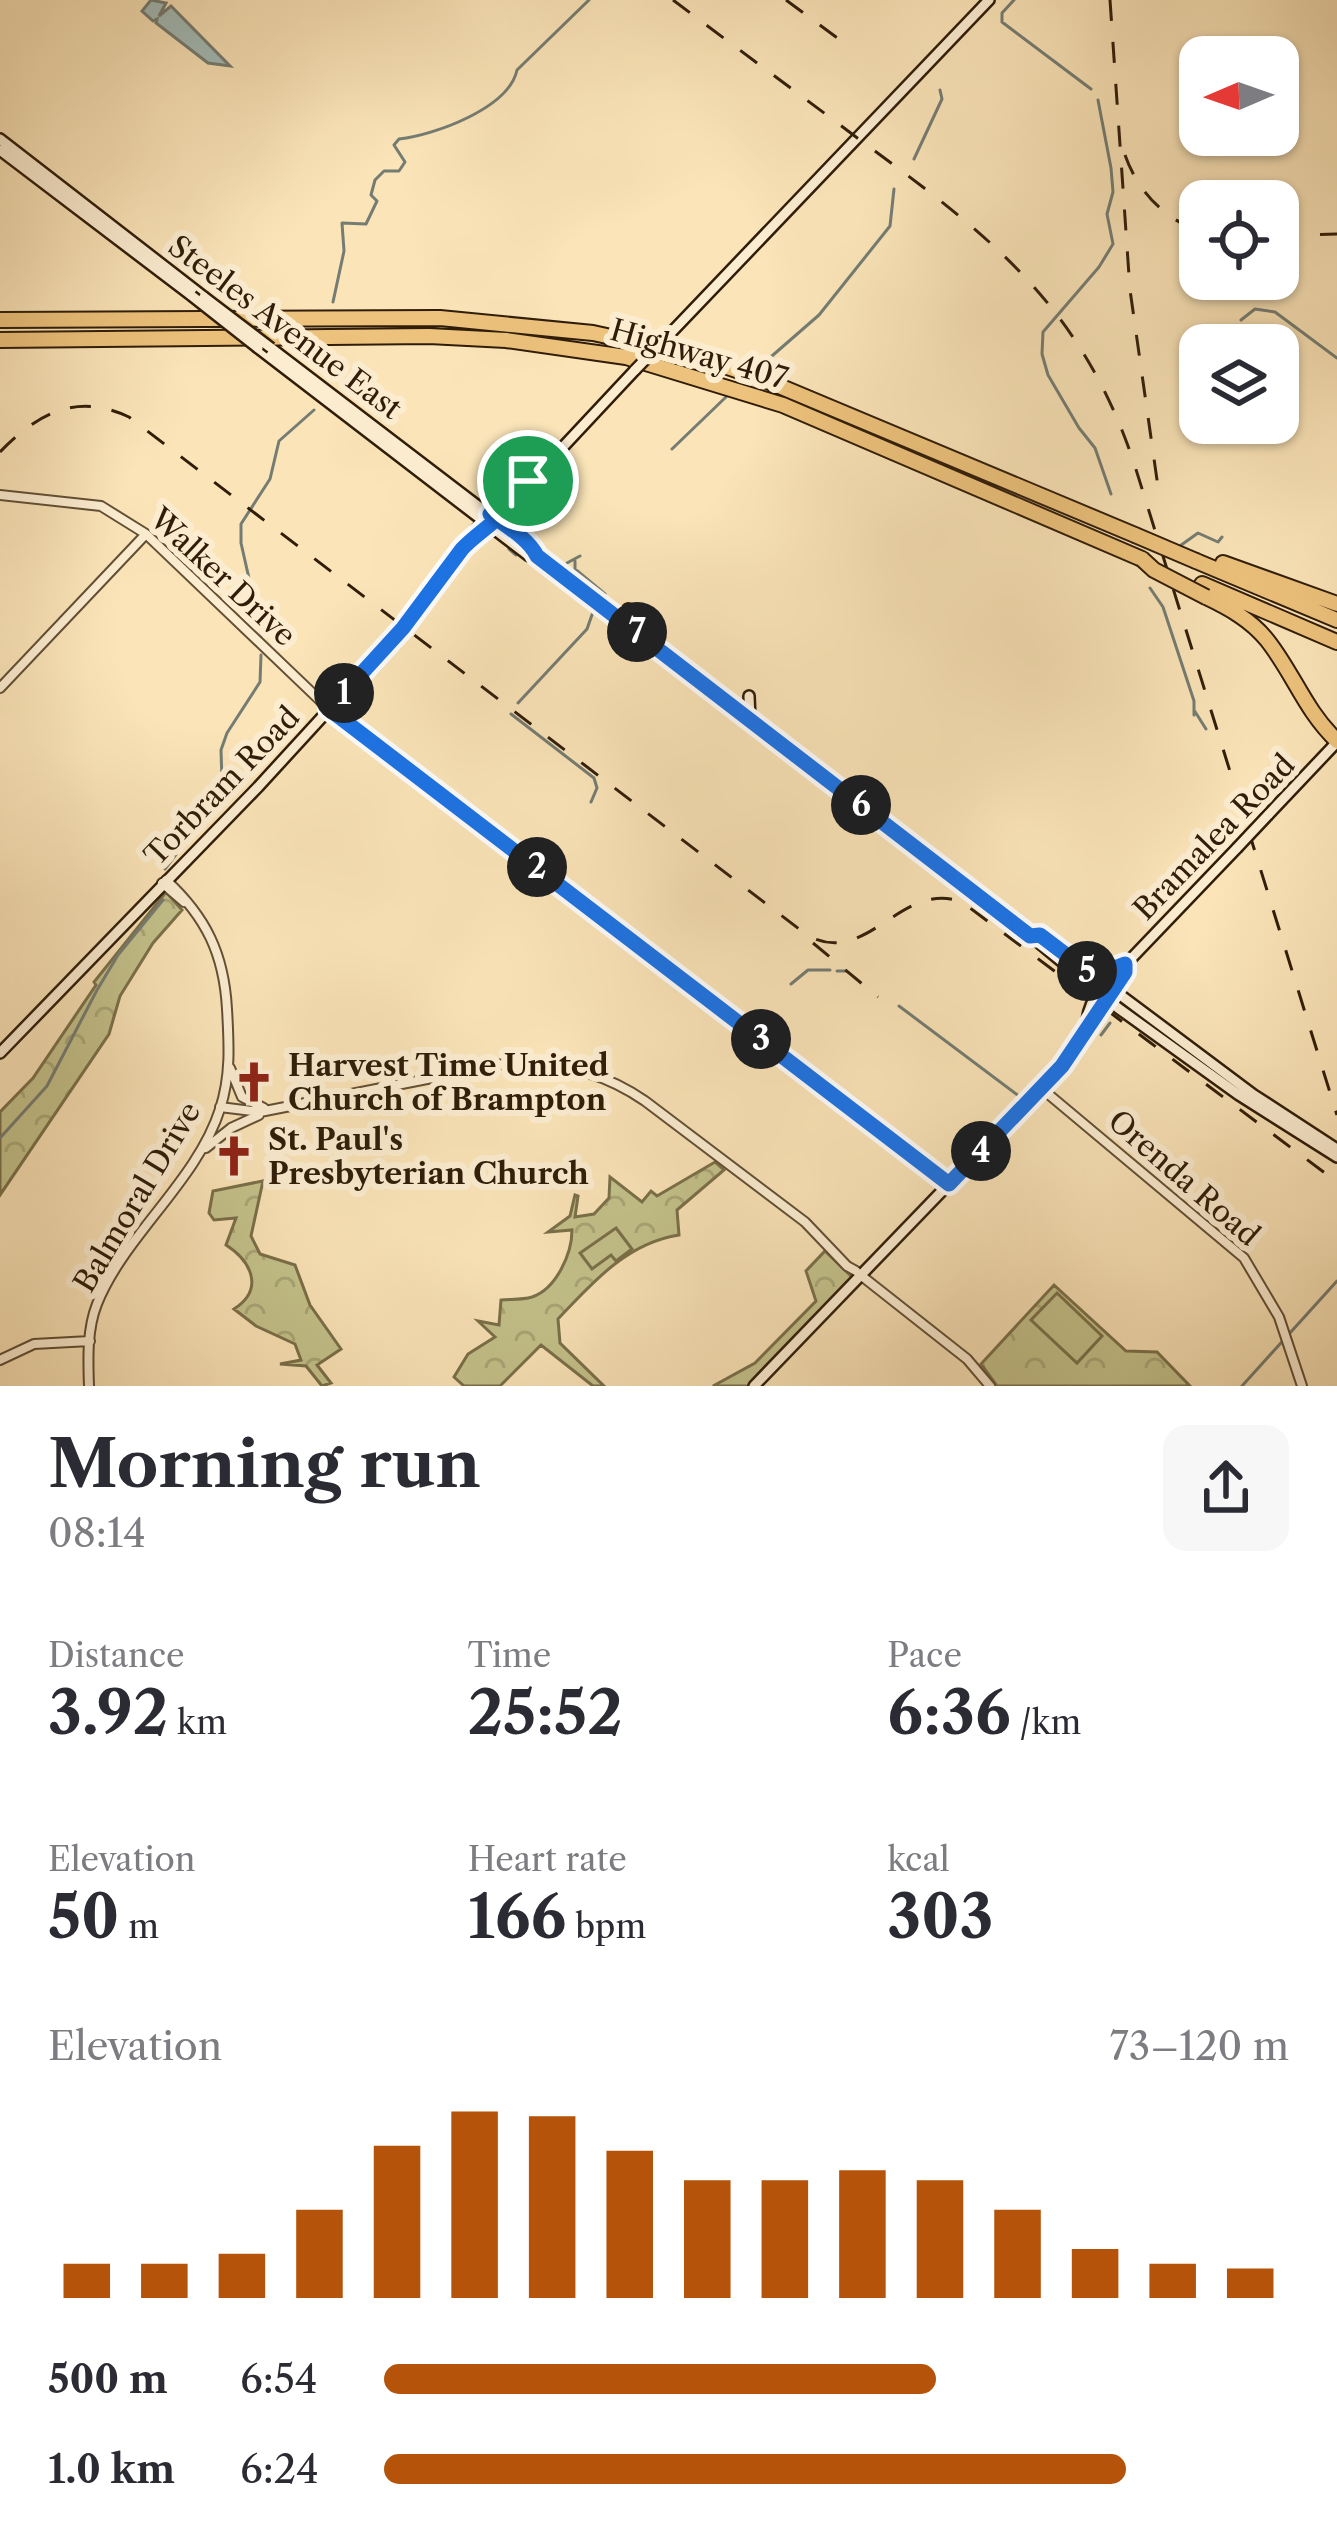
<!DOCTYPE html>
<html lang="en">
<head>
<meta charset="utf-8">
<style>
  :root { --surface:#fff; --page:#f7f7f7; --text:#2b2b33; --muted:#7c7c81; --accent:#b45309 }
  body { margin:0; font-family:"Libre Caslon Text",serif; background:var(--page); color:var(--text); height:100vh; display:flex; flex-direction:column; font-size:45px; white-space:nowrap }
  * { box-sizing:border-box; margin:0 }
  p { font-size:39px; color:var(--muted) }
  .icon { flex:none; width:66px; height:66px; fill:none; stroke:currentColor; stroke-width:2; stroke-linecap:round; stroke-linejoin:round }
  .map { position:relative; height:1386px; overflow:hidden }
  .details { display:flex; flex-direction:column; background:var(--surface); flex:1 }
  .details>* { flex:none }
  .needle { width:78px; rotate:268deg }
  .fabs { position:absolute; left:1179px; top:36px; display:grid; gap:24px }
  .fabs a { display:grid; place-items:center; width:120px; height:120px; border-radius:24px; background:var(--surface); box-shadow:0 3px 9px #0004; font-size:60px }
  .pin { position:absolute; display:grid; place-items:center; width:102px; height:102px; color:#fff; margin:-51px; border:6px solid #fff; border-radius:50%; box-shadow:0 3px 12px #0007 }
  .km { position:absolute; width:60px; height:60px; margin:-30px; border-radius:50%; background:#222; color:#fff; font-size:33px; line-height:60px; text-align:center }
  .round { display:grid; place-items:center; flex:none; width:126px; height:126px; border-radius:24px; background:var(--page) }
  .headline { display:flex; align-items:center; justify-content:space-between; height:204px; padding:0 48px }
  h1 { font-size:66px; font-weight:800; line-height:90px }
  .stats { display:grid; grid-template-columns:repeat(3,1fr); gap:18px; height:204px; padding:12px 48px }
  .stats div { display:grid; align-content:center }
  .stats b { font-size:60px; font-weight:800 }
  .stats small { font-size:33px; font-weight:400 }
  .stats p { font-size:33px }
  .chart { height:336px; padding:24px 48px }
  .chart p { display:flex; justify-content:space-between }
  .chart svg { width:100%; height:216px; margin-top:12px; stroke:var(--accent); stroke-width:6 }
  ul { padding:0 48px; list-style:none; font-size:39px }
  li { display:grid; grid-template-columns:192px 144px 1fr; align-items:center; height:90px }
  li i { height:30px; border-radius:15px; background:var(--accent) }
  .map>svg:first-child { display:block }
  .park { fill:url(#park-crowns); stroke:#7a704a; stroke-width:3 }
  .garden { fill:#c4c28b; stroke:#7a704a; stroke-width:3 }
  .water { fill:#a2bcb9; stroke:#747c73; stroke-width:3 }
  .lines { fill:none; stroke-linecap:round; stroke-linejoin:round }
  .stream { stroke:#747c73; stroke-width:3 }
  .tertiary-casing { stroke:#624f35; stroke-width:12 }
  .secondary-casing { stroke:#301d09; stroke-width:14 }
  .motorway-casing { stroke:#301d09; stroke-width:18 }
  .tertiary { stroke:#fcedd1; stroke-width:8 }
  .secondary { stroke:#fcedd1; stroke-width:9 }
  .motorway { stroke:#edc27c; stroke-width:14 }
  .rail { stroke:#301d09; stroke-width:3; stroke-dasharray:21 21; stroke-linecap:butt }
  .secondary-bridge-casing { stroke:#301d09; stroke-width:14; stroke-linecap:butt }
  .motorway-bridge-casing { stroke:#301d09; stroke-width:18; stroke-linecap:butt }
  .secondary-bridge { stroke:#fcedd1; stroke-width:9 }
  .motorway-bridge { stroke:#edc27c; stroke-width:14 }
  .route-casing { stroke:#fff; stroke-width:24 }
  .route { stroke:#1a73e8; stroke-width:15 }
  .labels { text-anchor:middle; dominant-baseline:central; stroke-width:12; stroke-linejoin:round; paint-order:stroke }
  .street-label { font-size:30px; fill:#301d09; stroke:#fcedd1 }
  .poi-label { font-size:30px; font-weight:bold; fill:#301d09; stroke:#fcedd1; text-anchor:start }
</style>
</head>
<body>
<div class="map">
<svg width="1337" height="1386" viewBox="0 0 1337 1386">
  <defs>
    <pattern id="park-crowns" width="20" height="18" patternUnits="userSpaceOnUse" patternTransform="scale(3)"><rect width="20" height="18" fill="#c4c28b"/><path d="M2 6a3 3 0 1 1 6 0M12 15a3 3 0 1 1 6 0" fill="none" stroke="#a9a677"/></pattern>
  </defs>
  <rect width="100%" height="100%" fill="#fae4b8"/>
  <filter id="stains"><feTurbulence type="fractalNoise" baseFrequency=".00167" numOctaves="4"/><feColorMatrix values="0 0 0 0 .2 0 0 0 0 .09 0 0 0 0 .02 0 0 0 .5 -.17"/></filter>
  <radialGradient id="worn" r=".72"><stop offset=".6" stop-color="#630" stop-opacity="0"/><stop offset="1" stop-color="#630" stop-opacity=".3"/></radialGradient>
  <path class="park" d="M166,892L182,910L153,943L120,996L109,1034L0,1195V1112L33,1078L96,985L94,982Z
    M715,1162L724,1170L677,1210L679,1235C627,1243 593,1282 558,1319L560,1343L604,1386H593L541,1345L500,1386H464L454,1377L468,1354L495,1337L478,1321L499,1325L501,1300C511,1299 522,1300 532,1297C556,1289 572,1254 572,1230L548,1232L570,1216L575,1195L578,1196L575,1217L594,1214L609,1198L610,1177L642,1202L651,1191L657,1196Z
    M263,1181L251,1236L260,1254L295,1265L310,1305L341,1349L317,1365L331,1383L322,1386L306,1366L280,1364L301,1360L295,1344L256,1326L234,1309C265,1289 251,1261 226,1245L236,1218L214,1220L209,1213L213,1191Z
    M825,1251L852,1277L749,1386H713L755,1363L816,1301L806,1271Z
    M1054,1285L1126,1351L1157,1352L1190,1386H997L981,1364Z"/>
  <path class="garden" d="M616,1228L632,1249L616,1261L611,1255L592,1269L580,1253Z
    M1057,1293L1102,1336L1077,1363L1031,1320Z"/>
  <path class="water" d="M151,0L166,3L159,16L171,6L230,66L208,63L156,23L157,19L153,21L142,11Z"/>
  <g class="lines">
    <path class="stream" d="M1014,0L1002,13V22L1091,89
      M1098,100L1111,168L1113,192L1107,214L1113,244L1099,267L1043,332L1042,354L1048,375L1079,428L1095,448L1111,494
      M914,159L942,99L940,90
      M333,302L344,251L342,223L366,224L377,201L371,195L375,180L384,171H399L405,162L394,145L399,139C435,135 509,108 517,70L589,0
      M1241,320L1255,309L1275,312L1337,358
      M765,362L819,315L890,226L894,189
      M328,368L331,352
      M672,449L726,397
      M1177,548L1198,533L1218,542L1222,537
      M509,549L516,555
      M575,561V569L605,594
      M567,563L580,556
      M1150,588L1163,607L1194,701V715
      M262,636L241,543V524L270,479L279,441L314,410
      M518,703L587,629L593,612
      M1194,710L1206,729
      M511,714L594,778L597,788L591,802
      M165,869L192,833L216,810L222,781L221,750L227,733L260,682L261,655
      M837,971H846
      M791,984L808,970H830
      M899,1006L1020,1097
      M1101,1035L1110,1023
      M0,1138L47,1086L97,990L118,955L163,900
      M1242,1386L1337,1281"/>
    <g class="tertiary-casing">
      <path id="tertiary" d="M0,495L101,506L146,534L329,709L949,1184
        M0,688L146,534
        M162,883L184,902
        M230,1068L242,1097L264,1108
        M1041,1088L1244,1258L1279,1317L1302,1386
        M220,1107L260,1112L503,1064C555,1060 603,1072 645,1101L805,1222L847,1266L856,1271
        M206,1148L231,1128L259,1115
        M858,1273L967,1359L990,1386
        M0,1360L34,1344L90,1341
        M89,1386C88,1359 87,1329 97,1304C124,1236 197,1181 220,1109C231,1075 229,1044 227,1009C224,954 206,917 166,880"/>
    </g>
    <g class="secondary-casing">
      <path id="secondary" d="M0,139L204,297
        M0,150L192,296
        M666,338L989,0
        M258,348L529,556H537
        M271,348L533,548L537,556L1031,936L1118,1008L1239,1095L1337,1157
        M475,541L635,370
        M628,609L632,629
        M749,696L750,719
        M1268,815L1337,742
        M1031,936L1040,935L1254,1095L1337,1149
        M1087,1022C1088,1002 1108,972 1125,965
        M0,1053L258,787L400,632L471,535L516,486L528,481
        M754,1386L1049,1080L1071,1054L1125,965L1237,848"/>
    </g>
    <g class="motorway-casing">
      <path id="motorway" d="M0,320L440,318L593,333L689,354L760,378L1135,535
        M0,340L429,336L506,340L626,357L783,405L1142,559
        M1196,561L1337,620
        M1223,563L1337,604
        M1202,584L1337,642
        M1206,597C1229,608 1251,620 1267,640C1294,674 1304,709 1337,741"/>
    </g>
    <use href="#tertiary" class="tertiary"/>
    <use href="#secondary" class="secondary"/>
    <use href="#motorway" class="motorway"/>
    <path class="rail" d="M673,0C734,46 795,91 856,137C986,233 1080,302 1134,463L1337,1115
      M786,0L851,48
      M1110,0L1130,290L1160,501
      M1125,155C1138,192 1164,218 1200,232
      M1278,236L1337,234
      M0,452C37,414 76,392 129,417L807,935C867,969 901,879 962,902L1337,1182
      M813,943L878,997"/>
    <g class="secondary-bridge-casing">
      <path id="secondary-bridge" d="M192,296L258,348
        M204,297L271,348
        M635,370L666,338
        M1237,848L1268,815"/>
    </g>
    <g class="motorway-bridge-casing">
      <path id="motorway-bridge" d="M1135,535L1196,561
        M1142,559L1154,570L1206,597"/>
    </g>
    <use href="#secondary-bridge" class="secondary-bridge"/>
    <use href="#motorway-bridge" class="motorway-bridge"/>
  </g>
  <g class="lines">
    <g class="route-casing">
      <path id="route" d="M528,481L502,514C489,527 473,537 462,549L403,628L329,709L949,1184L1062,1066L1125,972V964L1094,976L1040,935L1030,936L537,556C529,539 506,526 490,514L516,486L528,481"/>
    </g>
    <use href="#route" class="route"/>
  </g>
  <defs>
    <g id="church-bare" transform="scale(3.24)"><path d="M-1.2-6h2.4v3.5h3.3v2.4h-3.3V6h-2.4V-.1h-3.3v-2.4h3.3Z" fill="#8f2418" stroke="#fcedd1" stroke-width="2.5" paint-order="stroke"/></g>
  </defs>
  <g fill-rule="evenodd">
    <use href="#church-bare" x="254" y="1082"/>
    <use href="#church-bare" x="234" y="1156"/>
  </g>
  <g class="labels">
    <g class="street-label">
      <text transform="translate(285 327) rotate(37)">Steeles Avenue East</text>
      <text transform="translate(699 354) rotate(16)">Highway 407</text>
      <text transform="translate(223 577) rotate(43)">Walker Drive</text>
      <text transform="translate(222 786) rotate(-46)">Torbram Road</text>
      <text transform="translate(1214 837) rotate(-46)">Bramalea Road</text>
      <text transform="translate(1184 1178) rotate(41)">Orenda Road</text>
      <text transform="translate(137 1197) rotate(-59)">Balmoral Drive</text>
    </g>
    <g class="poi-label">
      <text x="288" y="1065">Harvest Time United<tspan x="288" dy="34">Church of Brampton</tspan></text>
      <text x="268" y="1139">St. Paul's<tspan x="268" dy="34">Presbyterian Church</tspan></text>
    </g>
  </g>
  <rect width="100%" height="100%" filter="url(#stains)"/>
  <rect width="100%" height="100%" fill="url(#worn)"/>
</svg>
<div class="fabs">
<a><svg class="needle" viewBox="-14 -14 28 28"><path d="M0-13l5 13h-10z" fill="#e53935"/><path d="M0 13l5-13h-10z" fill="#7c7c81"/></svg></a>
<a><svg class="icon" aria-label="locate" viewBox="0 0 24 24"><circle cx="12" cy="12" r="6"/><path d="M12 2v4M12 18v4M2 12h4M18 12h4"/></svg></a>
<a><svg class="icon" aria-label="layers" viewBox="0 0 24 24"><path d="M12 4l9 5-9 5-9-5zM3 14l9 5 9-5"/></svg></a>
</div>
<div class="pin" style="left:528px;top:481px;background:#1e9e55"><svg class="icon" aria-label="arrive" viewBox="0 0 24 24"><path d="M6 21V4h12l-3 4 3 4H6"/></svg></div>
<b class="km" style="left:344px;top:693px">1</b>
<b class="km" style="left:537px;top:867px">2</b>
<b class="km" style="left:761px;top:1039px">3</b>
<b class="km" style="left:981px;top:1151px">4</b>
<b class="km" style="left:1087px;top:971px">5</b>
<b class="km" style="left:861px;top:805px">6</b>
<b class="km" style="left:637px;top:632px">7</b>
</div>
<section class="details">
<div class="headline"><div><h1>Morning run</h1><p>08:14</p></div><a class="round"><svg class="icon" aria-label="share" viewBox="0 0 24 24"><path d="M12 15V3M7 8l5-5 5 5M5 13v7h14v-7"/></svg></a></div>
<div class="stats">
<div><p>Distance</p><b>3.92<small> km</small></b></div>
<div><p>Time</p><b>25:52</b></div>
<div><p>Pace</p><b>6:36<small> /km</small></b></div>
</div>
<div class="stats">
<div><p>Elevation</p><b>50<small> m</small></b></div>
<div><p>Heart rate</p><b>166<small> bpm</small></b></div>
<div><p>kcal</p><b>303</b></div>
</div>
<div class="chart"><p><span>Elevation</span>73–120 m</p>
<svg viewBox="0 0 160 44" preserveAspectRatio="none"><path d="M5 44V37M15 44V37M25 44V35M35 44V26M45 44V13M55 44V6M65 44V7M75 44V14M85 44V20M95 44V20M105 44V18M115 44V20M125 44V26M135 44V34M145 44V37M155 44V38"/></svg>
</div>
<ul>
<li><b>500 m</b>6:54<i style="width:61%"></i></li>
<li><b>1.0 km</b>6:24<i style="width:82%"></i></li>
</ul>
</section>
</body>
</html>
